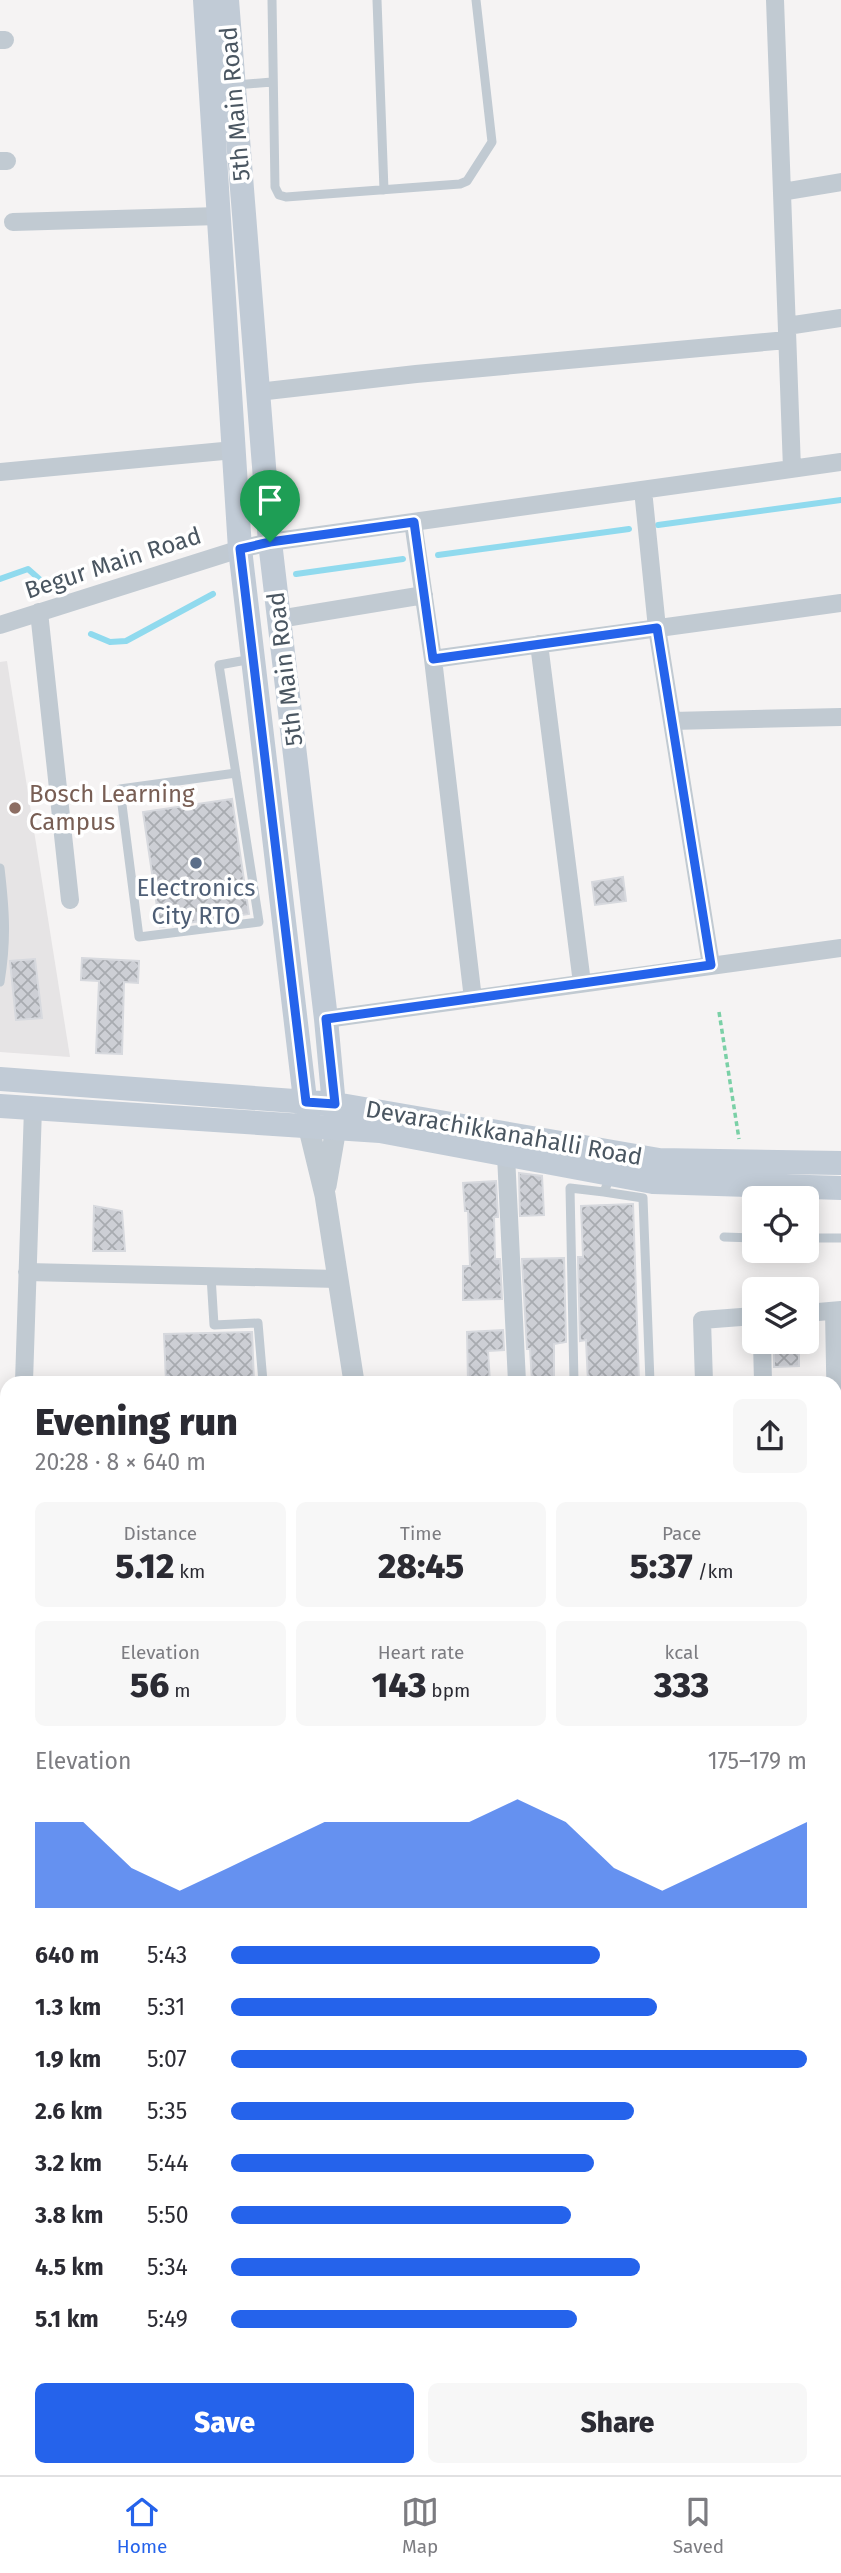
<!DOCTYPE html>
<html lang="en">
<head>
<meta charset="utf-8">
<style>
  :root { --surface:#fff; --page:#f7f7f7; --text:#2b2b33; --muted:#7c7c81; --line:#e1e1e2; --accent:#2563eb }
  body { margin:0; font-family:"Fira Sans",sans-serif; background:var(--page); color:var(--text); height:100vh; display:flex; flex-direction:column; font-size:26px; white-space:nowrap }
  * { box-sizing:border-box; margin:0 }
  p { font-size:23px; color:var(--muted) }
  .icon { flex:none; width:38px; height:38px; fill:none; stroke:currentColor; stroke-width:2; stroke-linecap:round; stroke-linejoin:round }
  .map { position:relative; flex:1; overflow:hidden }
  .details { position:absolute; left:0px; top:1376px; width:842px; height:1101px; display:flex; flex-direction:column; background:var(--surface); border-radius:21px 21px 0 0; box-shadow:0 4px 18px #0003 }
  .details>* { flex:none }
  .tools { position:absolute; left:742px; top:1186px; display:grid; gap:14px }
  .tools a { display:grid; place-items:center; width:77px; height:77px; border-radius:10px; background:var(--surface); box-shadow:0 4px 18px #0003; font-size:35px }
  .pin { position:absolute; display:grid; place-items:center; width:60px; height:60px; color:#fff; margin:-72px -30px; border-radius:50% 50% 50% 0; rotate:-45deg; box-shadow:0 0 7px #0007 }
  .pin .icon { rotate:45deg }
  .round { display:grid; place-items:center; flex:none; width:74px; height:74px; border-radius:10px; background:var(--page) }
  .overview { display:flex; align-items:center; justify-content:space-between; height:119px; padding:0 35px }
  h1 { font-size:38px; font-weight:800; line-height:52px }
  .stats { display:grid; grid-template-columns:repeat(3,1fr); gap:10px; height:119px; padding:7px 35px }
  .stats div { display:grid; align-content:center; border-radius:10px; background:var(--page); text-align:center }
  .stats b { font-size:35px; font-weight:800 }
  .stats small { font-size:19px; font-weight:400 }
  .stats p { font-size:19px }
  .chart { height:196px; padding:14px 35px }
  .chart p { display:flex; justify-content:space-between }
  .chart svg { width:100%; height:126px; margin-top:7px; fill:var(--accent); opacity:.7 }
  .cta { display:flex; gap:14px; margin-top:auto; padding:14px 35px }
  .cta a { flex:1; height:80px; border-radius:10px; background:var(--accent); color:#fff; font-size:28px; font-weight:800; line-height:80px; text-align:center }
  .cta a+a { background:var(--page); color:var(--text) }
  ul { padding:0 35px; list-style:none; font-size:23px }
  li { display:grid; grid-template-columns:112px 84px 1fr; align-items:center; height:52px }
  li i { height:18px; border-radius:9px; background:var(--accent) }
  .menu { display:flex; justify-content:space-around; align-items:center; height:98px; border-top:2px solid var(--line); background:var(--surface); font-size:19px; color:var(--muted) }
  .menu a { display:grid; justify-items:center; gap:4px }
  .menu .on { color:var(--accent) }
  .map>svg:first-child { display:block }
  .education { fill:#e6e4e5 }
  .grass { fill:#c3f1d5 }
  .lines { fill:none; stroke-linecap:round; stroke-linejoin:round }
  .stream { stroke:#90daee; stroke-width:6 }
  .building { fill:url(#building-cross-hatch); stroke:#d7d9de; stroke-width:2 }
  .path { stroke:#7ad0a6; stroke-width:3.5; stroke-dasharray:5 3.5; stroke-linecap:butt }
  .service { stroke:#c1cad2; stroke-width:9 }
  .minor { stroke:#c1cad2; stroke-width:18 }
  .tertiary { stroke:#c1cad2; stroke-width:21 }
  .secondary { stroke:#c1cbd6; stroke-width:24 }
  .route-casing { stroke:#fff; stroke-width:14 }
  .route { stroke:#2563eb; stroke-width:9 }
  .education-dot { fill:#8d6e63; stroke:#fff; stroke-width:2.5 }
  .service-dot { fill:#5c6f8a; stroke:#fff; stroke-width:2.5 }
  .labels { text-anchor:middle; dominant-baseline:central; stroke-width:7; stroke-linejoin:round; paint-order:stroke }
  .street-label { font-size:24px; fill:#4a5661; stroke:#fff }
  .education-label { font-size:24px; fill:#785e54; stroke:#fff; text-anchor:start }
  .service-label { font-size:24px; fill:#4e5e75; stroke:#fff }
</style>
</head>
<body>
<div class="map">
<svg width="841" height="2475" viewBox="0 0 841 2475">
  <defs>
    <pattern id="building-cross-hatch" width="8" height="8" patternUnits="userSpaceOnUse" patternTransform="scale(1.75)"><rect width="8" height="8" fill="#cdcfd5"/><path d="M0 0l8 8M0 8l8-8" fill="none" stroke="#a8abb0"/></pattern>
  </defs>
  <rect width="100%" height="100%" fill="#f5f3f3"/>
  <path class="education" d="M7,661L70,1057L0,1052V662Z"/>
  <path class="grass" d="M0,1774H7V2348H0Z"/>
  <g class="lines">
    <path class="stream" d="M658,525L841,500
      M438,555L629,529
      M296,574L403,559
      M0,579L28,569L46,585
      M91,634L110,642L126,641L213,594"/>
  </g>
  <path class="building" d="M232,799L249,914L160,927L143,812Z
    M623,877L626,901L595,905L592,882Z
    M82,958L139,961L138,983L124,982L122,1054L96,1053L99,981L81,980Z
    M35,959L42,1018L16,1020L10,961Z
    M519,1173L542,1176L544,1215L520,1216Z
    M496,1181L498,1217H494L495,1259H500L502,1299L463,1300V1266H470L468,1211H465L463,1183Z
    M633,1204L639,1382H588L586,1340L580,1341L578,1257H583L581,1206Z
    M94,1206L122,1211L125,1251H93Z
    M564,1258L566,1342L554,1344V1382H532L530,1349H527L522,1259Z
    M503,1330L504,1350L488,1351L490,1382H468L467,1332Z
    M252,1332L254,1382H166L164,1334Z
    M799,1347V1366L774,1367V1348Z"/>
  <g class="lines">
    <path class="path" d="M719,1012L739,1139"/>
    <path class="service" d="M272,0L275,187L279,195L286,197L460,184L467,181L492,142L476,0
      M377,0L384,190
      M236,85L272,82
      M236,773L120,789L139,937L259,922L219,665L252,659
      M0,868C5,911 7,939 0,982
      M610,1177L604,1192L643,1198L650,1382
      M724,1237L754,1238
      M807,1238H841
      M211,1276L214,1325L258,1323L263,1382
      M574,1382L570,1188L604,1192"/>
    <path class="minor" d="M775,0L792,469
      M0,40H5
      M0,161H7
      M782,192L841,182
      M13,222L219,216
      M787,326L841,318
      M258,392L416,374L787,340
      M0,472L234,450
      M643,490L657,628L711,965
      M413,522L433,659L473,999
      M39,612L70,900
      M279,619L424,595
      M0,625L240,549L270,542L841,462
      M539,644L582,983
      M433,659L841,603
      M672,721L841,717
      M326,1019L841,948
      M506,1155L517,1382
      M27,1272L338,1279
      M834,1311L838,1531L841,1569
      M807,1313L841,1310
      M762,1342L763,1382
      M24,1382L33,1108
      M704,1382L702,1320L754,1316
      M0,1553H7
      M835,1621H841
      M0,1687H7
      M835,1820L841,1821
      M835,1982L841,1983
      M835,2084L841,2085
      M835,2266L841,2268
      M835,2360L841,2361
      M0,2429L7,2430
      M835,2467L841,2468
      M271,2469L309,2475
      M29,2475V2469"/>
    <path class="tertiary" d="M308,1125L325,1195L354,1382
      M326,1186L336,1128
      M481,2475L482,2469"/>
    <path class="secondary" d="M205,0L240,549L308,1125
      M227,0L270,542L326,1019L336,1128
      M0,1079L335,1104L659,1160L841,1163
      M0,1106L380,1131L653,1182L841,1188"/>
  </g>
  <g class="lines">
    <g class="route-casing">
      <path id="route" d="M414,522L433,659L657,628L711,965L326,1019L335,1104L306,1102L240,549L270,542Z"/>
    </g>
    <use href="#route" class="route"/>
  </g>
  <circle class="education-dot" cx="15" cy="808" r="7"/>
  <circle class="service-dot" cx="196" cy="863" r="7"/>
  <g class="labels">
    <g class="street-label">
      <text transform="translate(235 104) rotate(-95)">5th Main Road</text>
      <text transform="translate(113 563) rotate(-18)">Begur Main Road</text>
      <text transform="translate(285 669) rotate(-97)">5th Main Road</text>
      <text transform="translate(504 1133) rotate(10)">Devarachikkanahalli Road</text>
    </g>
    <g class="education-label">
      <text x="29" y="794">Bosch Learning<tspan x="29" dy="28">Campus</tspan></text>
    </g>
    <g class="service-label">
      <text x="196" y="888">Electronics<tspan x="196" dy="28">City RTO</tspan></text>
    </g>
  </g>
</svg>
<div class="tools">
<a><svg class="icon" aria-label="locate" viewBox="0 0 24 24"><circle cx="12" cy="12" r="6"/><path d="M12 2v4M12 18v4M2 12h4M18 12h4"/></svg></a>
<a><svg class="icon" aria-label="layers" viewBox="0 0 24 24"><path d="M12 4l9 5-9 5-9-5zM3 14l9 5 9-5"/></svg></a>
</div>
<div class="pin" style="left:270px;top:542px;background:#1e9e55"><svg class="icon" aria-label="arrive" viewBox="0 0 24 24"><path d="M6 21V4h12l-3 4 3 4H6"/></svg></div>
<section class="details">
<div class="overview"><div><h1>Evening run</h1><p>20:28 · 8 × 640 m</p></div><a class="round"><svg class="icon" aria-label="share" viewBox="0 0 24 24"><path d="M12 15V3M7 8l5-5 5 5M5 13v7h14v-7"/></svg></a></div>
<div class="stats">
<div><p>Distance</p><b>5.12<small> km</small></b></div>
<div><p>Time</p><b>28:45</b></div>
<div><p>Pace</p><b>5:37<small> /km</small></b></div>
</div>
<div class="stats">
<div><p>Elevation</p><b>56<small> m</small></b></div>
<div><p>Heart rate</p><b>143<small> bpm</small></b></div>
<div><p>kcal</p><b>333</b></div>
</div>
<div class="chart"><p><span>Elevation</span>175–179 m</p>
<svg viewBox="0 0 160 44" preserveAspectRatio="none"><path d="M0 44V14L10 14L20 30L30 38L40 30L50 22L60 14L70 14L80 14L90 14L100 6L110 14L120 30L130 38L140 30L150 22L160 14V44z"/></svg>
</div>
<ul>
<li><b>640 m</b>5:43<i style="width:64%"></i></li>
<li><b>1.3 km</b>5:31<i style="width:74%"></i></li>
<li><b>1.9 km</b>5:07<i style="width:100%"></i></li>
<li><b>2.6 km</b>5:35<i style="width:70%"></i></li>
<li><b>3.2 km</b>5:44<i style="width:63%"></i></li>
<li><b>3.8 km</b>5:50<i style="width:59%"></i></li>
<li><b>4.5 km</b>5:34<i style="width:71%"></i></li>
<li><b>5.1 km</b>5:49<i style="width:60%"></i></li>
</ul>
<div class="cta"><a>Save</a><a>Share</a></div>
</section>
</div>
<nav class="menu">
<a class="on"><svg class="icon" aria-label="home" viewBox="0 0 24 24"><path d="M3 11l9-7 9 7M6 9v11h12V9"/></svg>Home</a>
<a><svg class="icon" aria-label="map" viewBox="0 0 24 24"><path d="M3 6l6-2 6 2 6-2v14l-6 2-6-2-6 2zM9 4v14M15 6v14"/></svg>Map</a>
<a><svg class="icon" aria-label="saved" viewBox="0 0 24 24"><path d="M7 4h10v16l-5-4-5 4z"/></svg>Saved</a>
</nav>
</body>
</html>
